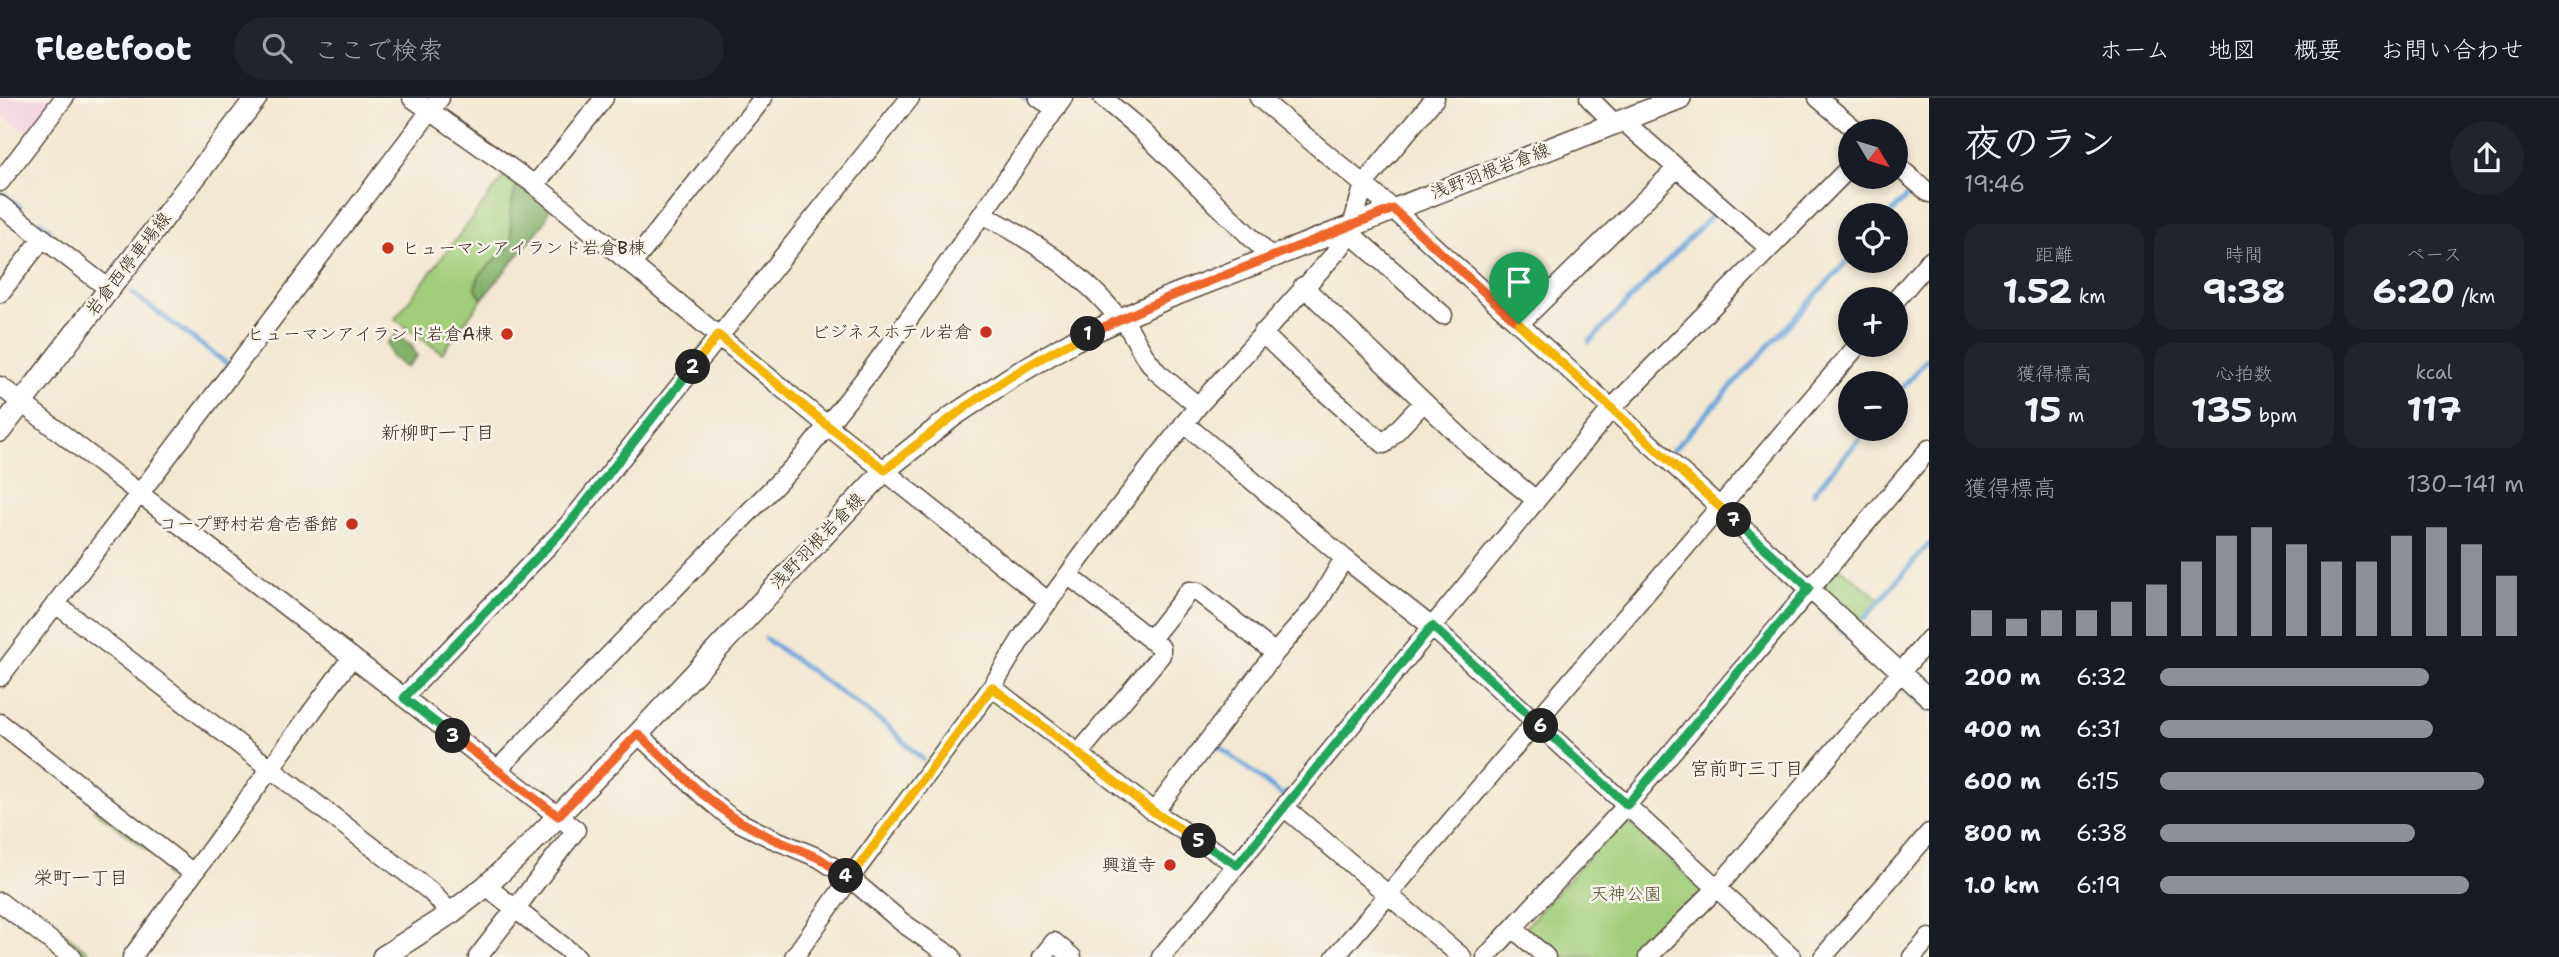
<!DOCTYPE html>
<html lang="ja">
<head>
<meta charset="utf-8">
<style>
  :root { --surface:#171b24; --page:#20242c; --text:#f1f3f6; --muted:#9ea1a6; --line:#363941; --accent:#8c9099 }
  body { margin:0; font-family:"Shantell Sans","Klee One",sans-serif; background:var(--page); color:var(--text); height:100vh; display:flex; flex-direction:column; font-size:26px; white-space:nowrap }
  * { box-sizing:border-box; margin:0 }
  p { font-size:23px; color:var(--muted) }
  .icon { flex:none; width:38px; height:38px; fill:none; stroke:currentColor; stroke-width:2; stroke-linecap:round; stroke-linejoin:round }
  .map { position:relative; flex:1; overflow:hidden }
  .details { display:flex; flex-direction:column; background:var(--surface); width:630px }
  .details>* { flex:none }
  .needle { width:46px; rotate:128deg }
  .tools { position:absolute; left:1838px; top:21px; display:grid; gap:14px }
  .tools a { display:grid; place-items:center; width:70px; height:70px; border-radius:50%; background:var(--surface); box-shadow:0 4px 10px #0003; font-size:35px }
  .pin { position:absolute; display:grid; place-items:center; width:60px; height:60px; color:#fff; margin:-72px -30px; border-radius:50% 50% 50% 0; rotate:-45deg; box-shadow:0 0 7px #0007 }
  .pin .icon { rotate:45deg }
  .km { position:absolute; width:35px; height:35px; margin:-18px; border-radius:50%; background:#222; color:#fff; font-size:19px; line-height:35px; text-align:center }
  .round { display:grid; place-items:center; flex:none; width:74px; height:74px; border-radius:37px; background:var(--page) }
  .overview { display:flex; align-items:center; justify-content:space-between; height:119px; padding:0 35px }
  h1 { font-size:38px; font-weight:700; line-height:52px }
  .figures { display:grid; grid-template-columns:repeat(3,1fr); gap:10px; height:119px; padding:7px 35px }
  .figures div { display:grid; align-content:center; border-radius:18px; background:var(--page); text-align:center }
  .figures b { font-size:35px; font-weight:700 }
  .figures small { font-size:19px; font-weight:400 }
  .figures p { font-size:19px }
  .chart { height:196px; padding:14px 35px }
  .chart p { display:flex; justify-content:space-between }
  .chart svg { width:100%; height:126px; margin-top:7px; stroke:var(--accent); stroke-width:6 }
  ul { padding:0 35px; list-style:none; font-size:23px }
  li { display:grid; grid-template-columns:112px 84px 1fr; align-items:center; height:52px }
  li i { height:18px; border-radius:9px; background:var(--accent) }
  header { display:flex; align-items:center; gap:42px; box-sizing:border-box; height:98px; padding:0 35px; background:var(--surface); border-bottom:2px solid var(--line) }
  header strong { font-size:33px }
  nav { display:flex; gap:38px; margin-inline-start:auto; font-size:24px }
  .search { width:490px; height:63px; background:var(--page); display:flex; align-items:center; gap:18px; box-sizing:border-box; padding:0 24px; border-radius:38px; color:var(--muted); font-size:26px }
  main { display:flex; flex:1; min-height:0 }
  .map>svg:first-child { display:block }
  .built { fill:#f3cfdf }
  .green { fill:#a2ce7b; stroke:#6e7c4c; stroke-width:2 }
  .forest { fill:#81b16b; stroke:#5e6e44; stroke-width:2 }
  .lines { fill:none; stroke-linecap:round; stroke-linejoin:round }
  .stream { stroke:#69a2d8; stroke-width:5 }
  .minor-casing { stroke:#574639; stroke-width:21 }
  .major-casing { stroke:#574639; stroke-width:24 }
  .minor { stroke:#fff; stroke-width:18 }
  .major { stroke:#fff; stroke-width:21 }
  .split-1-casing { stroke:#fff; stroke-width:14 }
  .split-2-casing { stroke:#fff; stroke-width:14 }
  .split-3-casing { stroke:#fff; stroke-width:14 }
  .split-4-casing { stroke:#fff; stroke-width:14 }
  .split-5-casing { stroke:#fff; stroke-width:14 }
  .split-6-casing { stroke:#fff; stroke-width:14 }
  .split-7-casing { stroke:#fff; stroke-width:14 }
  .split-8-casing { stroke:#fff; stroke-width:14 }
  .split-1 { stroke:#f0652b; stroke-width:9 }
  .split-2 { stroke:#f5b400; stroke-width:9 }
  .split-3 { stroke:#22a559; stroke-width:9 }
  .split-4 { stroke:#f0652b; stroke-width:9 }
  .split-5 { stroke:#f5b400; stroke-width:9 }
  .split-6 { stroke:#22a559; stroke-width:9 }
  .split-7 { stroke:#22a559; stroke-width:9 }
  .split-8 { stroke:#f5b400; stroke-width:9 }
  .poi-dot { fill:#c8321e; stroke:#f7f3e8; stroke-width:2.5 }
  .labels { text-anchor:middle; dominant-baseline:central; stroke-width:5; stroke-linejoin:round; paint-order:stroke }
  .street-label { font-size:18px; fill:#3b2a1e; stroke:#f7f3e8 }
  .poi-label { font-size:18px; fill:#3b2a1e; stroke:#f7f3e8; text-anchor:end }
  .park-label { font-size:18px; fill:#555335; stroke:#f7f3e8 }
  .neighbourhood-label { font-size:19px; fill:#3b2a1e; stroke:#f7f3e8 }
</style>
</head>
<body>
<header>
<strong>Fleetfoot</strong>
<div class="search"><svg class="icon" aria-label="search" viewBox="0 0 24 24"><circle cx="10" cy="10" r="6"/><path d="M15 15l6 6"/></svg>ここで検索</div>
<nav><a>ホーム</a><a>地図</a><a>概要</a><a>お問い合わせ</a></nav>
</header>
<main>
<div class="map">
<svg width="1929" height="859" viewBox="0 0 1929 859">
  <rect width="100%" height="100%" fill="#f7f3e8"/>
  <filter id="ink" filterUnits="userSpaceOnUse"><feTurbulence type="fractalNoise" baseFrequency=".0143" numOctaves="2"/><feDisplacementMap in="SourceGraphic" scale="14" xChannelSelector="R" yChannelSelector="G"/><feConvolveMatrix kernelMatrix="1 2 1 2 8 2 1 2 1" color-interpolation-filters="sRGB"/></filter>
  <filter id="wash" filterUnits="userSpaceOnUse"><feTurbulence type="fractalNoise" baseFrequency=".00686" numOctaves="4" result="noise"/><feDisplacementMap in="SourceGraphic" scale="28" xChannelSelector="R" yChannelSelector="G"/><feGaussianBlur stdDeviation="1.57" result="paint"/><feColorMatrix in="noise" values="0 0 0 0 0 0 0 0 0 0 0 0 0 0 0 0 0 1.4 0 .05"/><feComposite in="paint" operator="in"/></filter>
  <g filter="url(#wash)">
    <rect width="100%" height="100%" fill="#f3e8d2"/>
    <path class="built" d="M0,0H55L27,36L0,15Z"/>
    <path class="green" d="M506,76L517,85L510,114L512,145L479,178L475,189L482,201L442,255L395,221Z
      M1838,468L1880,501L1859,525L1824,493L1823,486Z
      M96,709L178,771L180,780L176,785L165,777L164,765L93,711Z
      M1621,723L1629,724L1700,789L1701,795L1637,859H1554L1526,836L1527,827Z
      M34,812L95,859H84L30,817Z"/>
    <path class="forest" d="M517,85L549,110L545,124L482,201L475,189L479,178L512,145L510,114Z
      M396,237L411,247L417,258L406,270L391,258L387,245Z"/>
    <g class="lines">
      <path class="stream" d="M1024,0L1039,10
        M3,96L20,109
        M1889,117L1913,92
        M40,124L49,131
        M132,195L226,265
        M1589,244L1714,115
        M1895,298L1929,259
        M1673,352L1850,160
        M1813,395L1868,331
        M1823,515L1883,570
        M1865,520L1929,446
        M766,541L889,629L923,662
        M1904,590L1929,613
        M1212,643L1283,698L1286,695"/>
    </g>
  </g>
  <g filter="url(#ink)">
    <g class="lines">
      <g class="minor-casing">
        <path id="minor" d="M412,0L535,87L828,328L1049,504
          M1039,0L1056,11
          M1103,0L1142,33L1270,158
          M1259,0L1393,111L1929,600
          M1589,0L1614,25
          M1818,0L1857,33
          M1622,22L1769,150
          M1895,66L1929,95
          M0,84L64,0
          M535,87L604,0
          M0,107L109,191
          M982,116C1033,142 1085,177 1120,222
          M1350,135L1443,217
          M633,165L763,0
          M1303,188L1472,350L1536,402
          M0,195L43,140
          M1895,203L1929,163
          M1123,220L1144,257L1157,274L1198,308
          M1519,226L1676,71
          M1262,235L1310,281L1384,346L1424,304
          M0,288L576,732L478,859
          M1184,325L1344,460L1432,529L1792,859
          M1068,477L1161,550V557L1079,655
          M56,506L430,793L451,815
          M1150,542L1189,493L1198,494L1275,555
          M0,579L440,0
          M992,589L1154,714L1237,767
          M404,599L568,427L910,0
          M0,625L193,775
          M638,636L701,695L731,720L771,740L819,760L850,780L903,825L952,859
          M497,672L799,363L869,275L918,208L1063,0
          M1284,709L1462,859
          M1154,714L1275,555L1317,506L1344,460
          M486,788L577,859
          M0,804L72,859
          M1513,830L1546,859
          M132,859L352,559
          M794,859L850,780L992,589L1023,538L1099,435L1198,308L1340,150L1350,135L1364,86L1435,0
          M1042,859L1054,844L1072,859
          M1161,859L1612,310L1850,69
          M1335,859L1858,247
          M1486,859L1627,707L1929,351
          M1648,859L1717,790L1929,541
          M1823,859L1929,735
          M1912,859L1929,840"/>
      </g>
      <g class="major-casing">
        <path id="major" d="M0,333L256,0
          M383,859L451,815L486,788L529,748L638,636L885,372L953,318L1010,280L1075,242L1167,200L1680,0"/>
      </g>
      <use href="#minor" class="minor"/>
      <use href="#major" class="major"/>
    </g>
  </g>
  <g class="lines" filter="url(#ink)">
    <g class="split-1-casing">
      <path id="split-1" d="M1088,236L1167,200L1393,111L1519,226"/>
    </g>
    <g class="split-2-casing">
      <path id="split-2" d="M693,269L718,237L828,328L885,372C947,321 1014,270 1088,236"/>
    </g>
    <g class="split-3-casing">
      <path id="split-3" d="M453,638L404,600L568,427L693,269"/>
    </g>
    <g class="split-4-casing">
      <path id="split-4" d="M453,638L558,718L638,636L701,695L732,719L771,740L819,760L846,778"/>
    </g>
    <g class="split-5-casing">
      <path id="split-5" d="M846,778L850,780L992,589L1154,714L1199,743"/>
    </g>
    <g class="split-6-casing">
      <path id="split-6" d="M1199,743L1237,767L1432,528L1541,628"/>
    </g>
    <g class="split-7-casing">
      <path id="split-7" d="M1541,628L1627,707L1809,490L1734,422"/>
    </g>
    <g class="split-8-casing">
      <path id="split-8" d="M1519,226L1734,422"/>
    </g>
    <use href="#split-1" class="split-1"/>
    <use href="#split-2" class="split-2"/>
    <use href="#split-3" class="split-3"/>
    <use href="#split-4" class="split-4"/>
    <use href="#split-5" class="split-5"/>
    <use href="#split-6" class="split-6"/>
    <use href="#split-7" class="split-7"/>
    <use href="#split-8" class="split-8"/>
  </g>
  <g class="poi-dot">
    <circle cx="388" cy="150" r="7"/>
    <circle cx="986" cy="234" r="7"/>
    <circle cx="507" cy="236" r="7"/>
    <circle cx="352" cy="426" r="7"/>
    <circle cx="1170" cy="767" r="7"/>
  </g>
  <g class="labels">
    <g class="street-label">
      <text transform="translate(1490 73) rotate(-21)">浅野羽根岩倉線</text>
      <text transform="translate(128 166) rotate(-52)">岩倉西停車場線</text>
      <text transform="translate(817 443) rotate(-46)">浅野羽根岩倉線</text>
    </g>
    <g class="poi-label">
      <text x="402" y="150" text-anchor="start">ヒューマンアイランド岩倉B棟</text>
      <text x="972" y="234">ビジネスホテル岩倉</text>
      <text x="493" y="236">ヒューマンアイランド岩倉A棟</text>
      <text x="338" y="426">コープ野村岩倉壱番館</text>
      <text x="1156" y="767">興道寺</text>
    </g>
    <g class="park-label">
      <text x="1626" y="796">天神公園</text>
    </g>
    <g class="neighbourhood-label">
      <text x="438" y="334">新柳町一丁目</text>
      <text x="1747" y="670">宮前町三丁目</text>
      <text x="81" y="779">栄町一丁目</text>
    </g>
  </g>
</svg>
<div class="tools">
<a><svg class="needle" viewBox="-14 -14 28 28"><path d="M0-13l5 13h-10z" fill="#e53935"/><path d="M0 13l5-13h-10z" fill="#9ea1a6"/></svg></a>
<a><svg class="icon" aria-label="locate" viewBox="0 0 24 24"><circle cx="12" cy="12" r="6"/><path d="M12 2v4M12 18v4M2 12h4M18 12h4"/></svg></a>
<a>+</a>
<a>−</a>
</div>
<div class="pin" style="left:1519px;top:226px;background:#1e9e55"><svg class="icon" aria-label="arrive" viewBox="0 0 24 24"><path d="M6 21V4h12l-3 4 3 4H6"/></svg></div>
<b class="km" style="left:1088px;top:236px">1</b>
<b class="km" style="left:693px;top:269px">2</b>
<b class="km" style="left:453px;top:638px">3</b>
<b class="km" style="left:846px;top:778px">4</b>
<b class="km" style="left:1199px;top:743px">5</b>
<b class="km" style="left:1541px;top:628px">6</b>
<b class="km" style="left:1734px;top:422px">7</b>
</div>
<section class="details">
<div class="overview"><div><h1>夜のラン</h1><p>19:46</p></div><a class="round"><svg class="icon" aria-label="share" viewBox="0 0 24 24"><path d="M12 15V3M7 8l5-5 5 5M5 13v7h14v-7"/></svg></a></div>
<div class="figures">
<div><p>距離</p><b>1.52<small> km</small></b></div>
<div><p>時間</p><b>9:38</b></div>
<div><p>ペース</p><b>6:20<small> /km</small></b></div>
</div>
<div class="figures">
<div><p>獲得標高</p><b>15<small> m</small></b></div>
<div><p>心拍数</p><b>135<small> bpm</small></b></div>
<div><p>kcal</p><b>117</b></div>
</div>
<div class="chart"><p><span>獲得標高</span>130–141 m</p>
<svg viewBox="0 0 160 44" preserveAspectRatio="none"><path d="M5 44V35M15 44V38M25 44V35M35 44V35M45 44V32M55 44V26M65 44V18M75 44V9M85 44V6M95 44V12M105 44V18M115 44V18M125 44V9M135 44V6M145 44V12M155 44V23"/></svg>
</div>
<ul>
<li><b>200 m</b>6:32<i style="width:74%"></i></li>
<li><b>400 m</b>6:31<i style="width:75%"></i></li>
<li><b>600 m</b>6:15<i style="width:89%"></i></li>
<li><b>800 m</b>6:38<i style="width:70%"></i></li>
<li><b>1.0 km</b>6:19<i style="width:85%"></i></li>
</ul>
</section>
</main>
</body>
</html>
